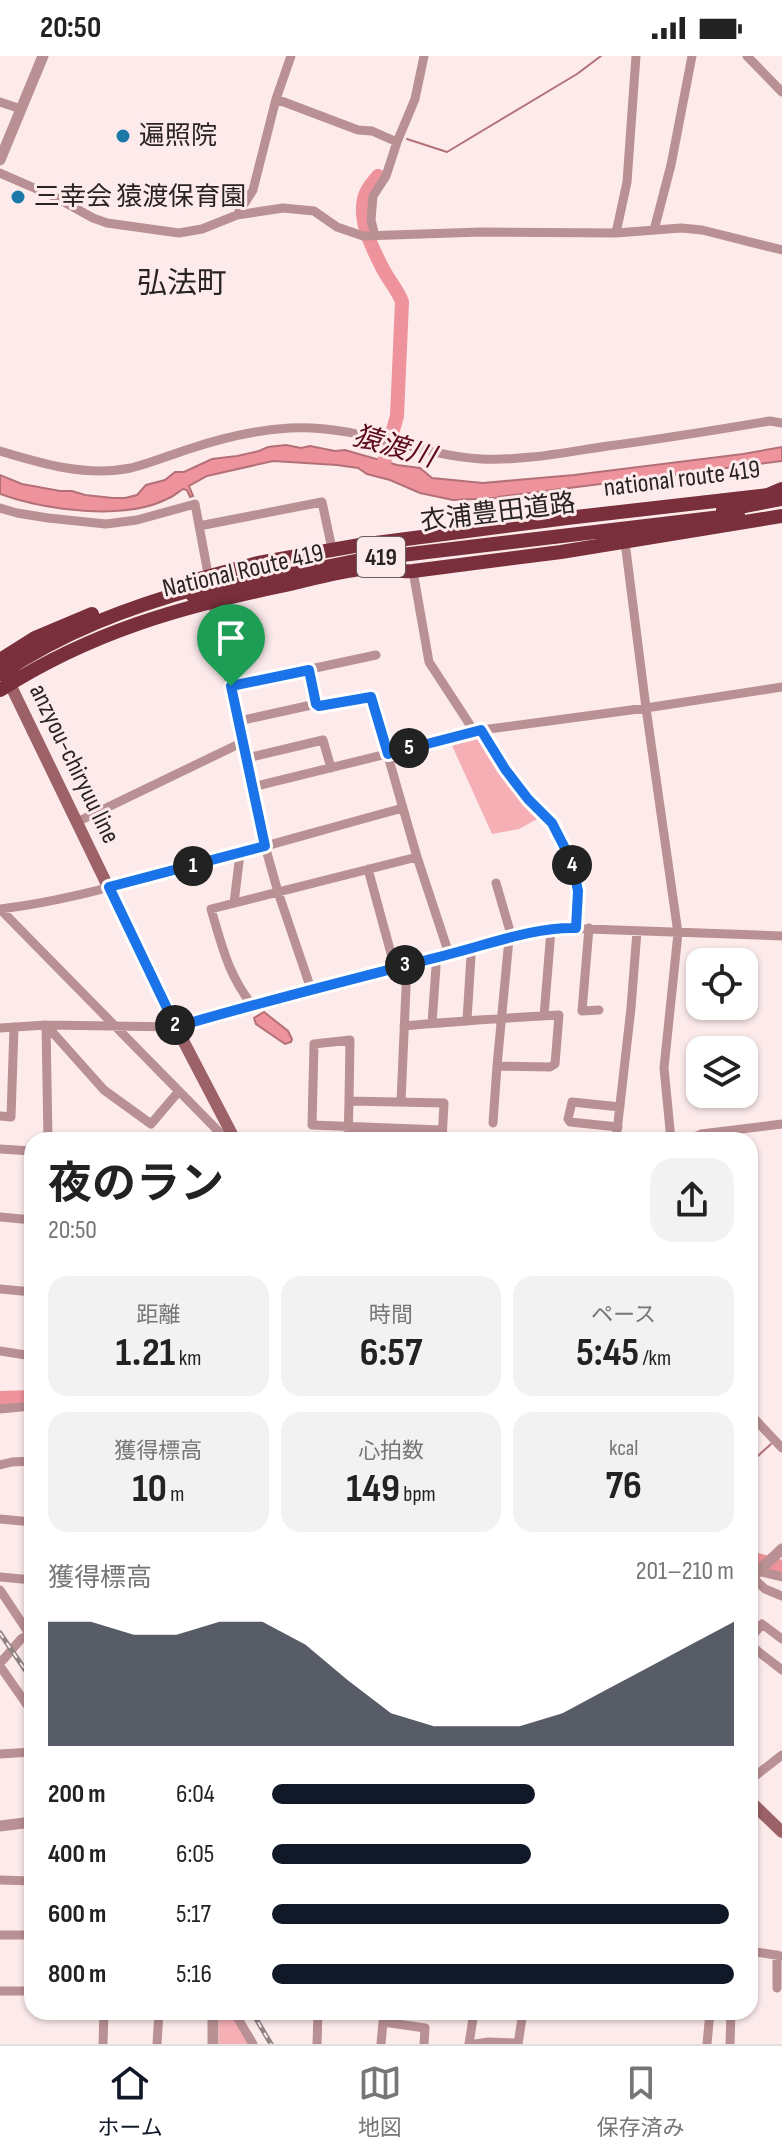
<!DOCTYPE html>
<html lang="ja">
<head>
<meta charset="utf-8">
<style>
  :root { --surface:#fff; --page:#f2f2f2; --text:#222; --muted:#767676; --line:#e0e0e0; --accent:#111827 }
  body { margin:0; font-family:"Sofia Sans Condensed","Noto Sans JP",sans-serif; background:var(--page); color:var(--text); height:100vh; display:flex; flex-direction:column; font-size:30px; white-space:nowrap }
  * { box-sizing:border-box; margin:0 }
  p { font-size:26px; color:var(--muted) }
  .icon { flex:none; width:44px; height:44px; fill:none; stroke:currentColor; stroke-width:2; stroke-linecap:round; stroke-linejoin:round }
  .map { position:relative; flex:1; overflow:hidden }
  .drawer { position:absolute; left:24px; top:1076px; width:734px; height:888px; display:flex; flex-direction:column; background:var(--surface); border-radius:24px; box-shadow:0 2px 6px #0004 }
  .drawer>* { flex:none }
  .tools { position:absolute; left:686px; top:892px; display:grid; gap:16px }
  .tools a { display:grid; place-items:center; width:72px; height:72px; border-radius:16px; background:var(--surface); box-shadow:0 2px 6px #0004; font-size:40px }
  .pin { position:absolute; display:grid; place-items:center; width:68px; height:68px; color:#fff; margin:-82px -34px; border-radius:50% 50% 50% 0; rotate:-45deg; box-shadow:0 0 8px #0007 }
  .pin .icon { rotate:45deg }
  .km { position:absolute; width:40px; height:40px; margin:-20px; border-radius:50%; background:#222; color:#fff; font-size:22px; line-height:40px; text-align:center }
  .round { display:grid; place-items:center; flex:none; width:84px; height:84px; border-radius:24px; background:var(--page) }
  .summary { display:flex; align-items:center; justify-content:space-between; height:136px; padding:0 24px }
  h1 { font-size:44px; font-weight:700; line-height:60px }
  .stats { display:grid; grid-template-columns:repeat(3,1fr); gap:12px; height:136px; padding:8px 24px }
  .stats div { display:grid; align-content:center; border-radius:20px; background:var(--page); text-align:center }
  .stats b { font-size:40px; font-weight:700 }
  .stats small { font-size:22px; font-weight:400 }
  .stats p { font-size:22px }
  .chart { height:224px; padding:16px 24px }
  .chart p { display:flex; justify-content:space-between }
  .chart svg { width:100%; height:144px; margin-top:8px; fill:var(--accent); opacity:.7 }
  ul { padding:0 24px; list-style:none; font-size:26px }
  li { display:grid; grid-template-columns:128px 96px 1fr; align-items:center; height:60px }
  li i { height:20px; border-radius:10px; background:var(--accent) }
  .status { display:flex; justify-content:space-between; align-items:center; height:56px; padding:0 40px; background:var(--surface); direction:ltr }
  .status svg { height:22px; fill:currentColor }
  .dock { display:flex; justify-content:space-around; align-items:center; height:112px; border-top:2px solid var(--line); background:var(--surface); font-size:22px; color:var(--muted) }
  .dock a { display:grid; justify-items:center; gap:4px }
  .dock .on { color:var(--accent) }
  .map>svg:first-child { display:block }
  .green { fill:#f6afb5 }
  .water { fill:#ee929b; stroke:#b37177; stroke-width:2 }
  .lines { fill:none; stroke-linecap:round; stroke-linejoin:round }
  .stream { stroke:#b37177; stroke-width:2 }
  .river { stroke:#ee929b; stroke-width:14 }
  .minor { stroke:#b99093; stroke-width:9 }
  .tertiary { stroke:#b99093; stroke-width:11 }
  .secondary { stroke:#9c6267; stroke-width:12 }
  .trunk { stroke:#7a303c; stroke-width:14 }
  .rail-casing { stroke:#8f8384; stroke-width:5 }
  .rail { stroke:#fdebec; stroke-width:2; stroke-dasharray:6; stroke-linecap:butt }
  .route-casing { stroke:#fff; stroke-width:16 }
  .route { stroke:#1a73e8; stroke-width:10 }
  .poi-dot { fill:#1c78a6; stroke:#fdebec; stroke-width:3 }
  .labels { text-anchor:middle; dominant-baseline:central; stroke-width:6; stroke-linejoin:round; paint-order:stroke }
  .shield { fill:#fdebec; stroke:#695f5f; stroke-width:2 }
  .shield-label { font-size:24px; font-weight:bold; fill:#292323 }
  .poi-label { font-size:26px; fill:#292323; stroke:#fdebec; text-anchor:start }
  .street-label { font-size:26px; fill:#292323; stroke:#fdebec }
  .water-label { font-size:28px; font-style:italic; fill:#5c0a1e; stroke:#fdebec }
  .quarter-label { font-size:30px; fill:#292323; stroke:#fdebec }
</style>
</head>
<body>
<div class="status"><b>20:50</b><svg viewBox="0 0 49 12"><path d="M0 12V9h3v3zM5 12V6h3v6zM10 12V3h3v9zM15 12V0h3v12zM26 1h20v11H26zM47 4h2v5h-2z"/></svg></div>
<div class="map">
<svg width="782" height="1988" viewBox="0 0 782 1988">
  <rect width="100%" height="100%" fill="#fdebec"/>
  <path class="green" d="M480,676L540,758L539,762L519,773L492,778L450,685Z
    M219,1956H230L250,1988H219Z"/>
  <path class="water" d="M286,389L301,392L310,390L335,395L345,394L397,409L420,412L432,422L483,427L574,419L743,398L782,391V405L498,441L497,442L453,444L420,437L390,424L367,418L358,412L337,409L273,405L207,420L189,430L193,440L190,441L187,434L183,433C178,436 173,441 167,443C124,465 44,454 0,438V419L22,428L60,435H72L85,439L113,442H125L137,439L146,429L165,424L175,416H184L212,403L237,400L259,395L268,391Z
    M264,956L288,975L292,983L291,986L285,988L256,968L254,962Z"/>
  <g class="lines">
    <path class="stream" d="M407,83L447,96L577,18L601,0
      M750,1407L771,1388"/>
    <path class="river" d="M378,120C375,124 370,129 367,135C355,159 372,192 383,213C389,225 398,234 402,246L397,360L382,413
      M0,1342L32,1341
      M750,1502L782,1511"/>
    <path class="minor" d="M747,0L782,36
      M276,43L358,74L372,75L397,86L415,43L424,0
      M0,46L21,53
      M0,117L55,141L93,162L107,167L179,177L202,173L237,159L253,134L276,43L291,0
      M237,159L283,152L314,155L337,171L363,180L481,176L616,177L681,172L702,174L782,194
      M654,174L671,109L692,0
      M616,177L627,126L636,0
      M375,180L371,164L373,140L386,120L397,86
      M0,395C43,408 86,421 131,412C151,407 170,399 189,393C222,382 255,374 290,372C356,368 416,399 481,403C524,405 566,396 608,390C662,383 716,374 770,365L782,367
      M0,452L17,457L48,462L106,468L137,464L195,448L209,523
      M199,470L322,446L331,488
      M625,486L646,652L678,877L664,1012L671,1084
      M413,515L429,606L474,675
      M211,541L265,790L278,836L311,933
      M309,614L316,648
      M231,630L376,599
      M239,665L316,648L319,650L371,641L417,801L449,898
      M481,674L505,713L528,743L552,767L572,806L578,835L576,872
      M247,702L323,684L331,712
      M253,731L431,687L474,675L646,652L782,631
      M77,766L243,686
      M368,813L395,912
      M496,827L512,882
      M234,847L240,798
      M0,853C51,847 100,834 149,821C234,800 318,775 403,752
      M0,853L227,1084
      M589,872L582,955L599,954
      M252,949C228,918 222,890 211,853L417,801
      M544,960L551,874
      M467,964L471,900L469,893
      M432,967L436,911L433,902
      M46,969L104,1034L151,1068L179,1035
      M46,969L48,1084
      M404,970C455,965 507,962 559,959L555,1008L550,1011L497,1010L509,883
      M0,972L46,969L176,971L311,933L560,872L782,880
      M349,1045L350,984L314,988L312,1069L442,1074
      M401,1046L407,909
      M0,1060L11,1061L14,971
      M493,1067L497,1010
      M618,1071L570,1066L568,1063L572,1046L620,1051
      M348,1084L349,1045L444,1047L442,1084
      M616,1084L631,952L637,875
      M679,1084L692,1082L701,1078L782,1068
      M0,1093L32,1095
      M0,1161L32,1164
      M0,1233L32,1236
      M0,1295L32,1300
      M0,1353L32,1350
      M750,1358L782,1392
      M0,1409L12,1406L32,1405
      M0,1463L32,1466
      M750,1513L782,1521
      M0,1521L32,1524
      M752,1521L765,1533L782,1540
      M0,1534L32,1582
      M750,1583L762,1568L782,1583
      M750,1589L782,1614
      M0,1604H3L21,1583L30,1578
      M0,1610L32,1656
      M0,1698L32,1696
      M750,1724L782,1699
      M0,1824L32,1825
      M0,1879H32
      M750,1895L782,1900
      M777,1932V1899
      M0,1935H32
      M234,1956L253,1988
      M103,1988L104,1956
      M157,1988L159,1956
      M317,1988L318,1956
      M381,1988L383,1966L425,1972L424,1988
      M469,1988L474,1956
      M475,1988L488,1986L518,1987
      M518,1988L523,1956
      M707,1988L710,1956
      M730,1988L731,1956"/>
    <path class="tertiary" d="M0,104L43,0
      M750,1523L782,1493
      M0,1770L32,1766
      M213,1956V1988"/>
    <path class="secondary" d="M7,622L176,971L235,1084
      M750,1745L782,1776"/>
    <path class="trunk" d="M723,454L782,443
      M188,526L258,507L360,489L567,462L768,439L782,433
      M193,540L216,533L360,504L738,459
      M0,604L35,582L92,558
      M0,618C62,576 129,551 201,531
      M0,634C91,576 182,550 286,529C308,524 342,514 364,513C380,513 396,516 413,515L561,496L782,460"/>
    <g class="rail-casing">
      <path id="rail" d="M0,1577L32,1624
        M252,1956L271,1988"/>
    </g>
    <use href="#rail" class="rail"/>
  </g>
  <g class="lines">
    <g class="route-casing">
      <path id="route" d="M309,614L316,648L319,650L371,641L388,698L481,674L505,713L528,743L552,767L572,806L578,835L576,872C534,871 490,888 450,898C358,922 267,944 176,971L109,831L265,790L231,630Z"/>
    </g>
    <use href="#route" class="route"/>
  </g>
  <g class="poi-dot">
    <circle cx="123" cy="80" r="8"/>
    <circle cx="18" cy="141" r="8"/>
  </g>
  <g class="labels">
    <rect class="shield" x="357" y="481" width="48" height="40" rx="6"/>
    <g class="shield-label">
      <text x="381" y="501">419</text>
    </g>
    <g class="poi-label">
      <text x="139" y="80">遍照院</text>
      <text x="34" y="141">三幸会 猿渡保育園</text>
    </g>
    <g class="street-label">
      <text transform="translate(682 423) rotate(-7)">national route 419</text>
      <text transform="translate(498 457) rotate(-7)">衣浦豊田道路</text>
      <text transform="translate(243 515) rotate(-13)">National Route 419</text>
      <text transform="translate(74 708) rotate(64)">anzyou-chiryuu line</text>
    </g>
    <g class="water-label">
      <text transform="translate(394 391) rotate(16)">猿渡川</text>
    </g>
    <g class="quarter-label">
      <text x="182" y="228">弘法町</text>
    </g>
  </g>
</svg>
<div class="tools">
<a><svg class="icon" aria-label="locate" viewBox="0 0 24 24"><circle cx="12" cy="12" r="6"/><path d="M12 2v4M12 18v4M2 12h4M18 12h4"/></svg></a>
<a><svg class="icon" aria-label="layers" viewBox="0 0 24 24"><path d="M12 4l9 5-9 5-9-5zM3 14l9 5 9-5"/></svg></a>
</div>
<div class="pin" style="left:231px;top:630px;background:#1e9e55"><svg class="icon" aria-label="arrive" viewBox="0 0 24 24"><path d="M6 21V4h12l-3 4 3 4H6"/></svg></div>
<b class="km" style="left:193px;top:810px">1</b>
<b class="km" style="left:175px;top:969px">2</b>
<b class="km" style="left:405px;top:909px">3</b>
<b class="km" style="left:572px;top:809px">4</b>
<b class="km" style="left:409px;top:692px">5</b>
<section class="drawer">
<div class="summary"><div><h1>夜のラン</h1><p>20:50</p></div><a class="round"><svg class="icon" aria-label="share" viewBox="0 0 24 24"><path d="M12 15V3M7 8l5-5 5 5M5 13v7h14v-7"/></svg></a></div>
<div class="stats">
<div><p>距離</p><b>1.21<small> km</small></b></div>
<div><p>時間</p><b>6:57</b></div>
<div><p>ペース</p><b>5:45<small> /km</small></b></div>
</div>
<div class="stats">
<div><p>獲得標高</p><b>10<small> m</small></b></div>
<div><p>心拍数</p><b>149<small> bpm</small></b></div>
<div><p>kcal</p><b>76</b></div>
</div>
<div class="chart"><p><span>獲得標高</span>201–210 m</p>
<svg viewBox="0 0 160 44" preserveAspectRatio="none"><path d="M0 44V6L10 6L20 10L30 10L40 6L50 6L60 13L70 24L80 34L90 38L100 38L110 38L120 34L130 27L140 20L150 13L160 6V44z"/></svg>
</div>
<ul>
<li><b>200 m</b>6:04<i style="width:57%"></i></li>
<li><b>400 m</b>6:05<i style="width:56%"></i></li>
<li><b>600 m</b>5:17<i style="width:99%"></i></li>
<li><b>800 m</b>5:16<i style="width:100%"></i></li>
</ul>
</section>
</div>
<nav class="dock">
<a class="on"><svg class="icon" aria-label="home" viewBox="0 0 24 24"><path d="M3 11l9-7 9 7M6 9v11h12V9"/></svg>ホーム</a>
<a><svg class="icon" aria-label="map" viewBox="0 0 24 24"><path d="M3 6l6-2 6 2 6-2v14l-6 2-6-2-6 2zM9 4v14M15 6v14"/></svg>地図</a>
<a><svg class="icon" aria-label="saved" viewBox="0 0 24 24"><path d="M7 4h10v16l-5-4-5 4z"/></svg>保存済み</a>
</nav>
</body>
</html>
